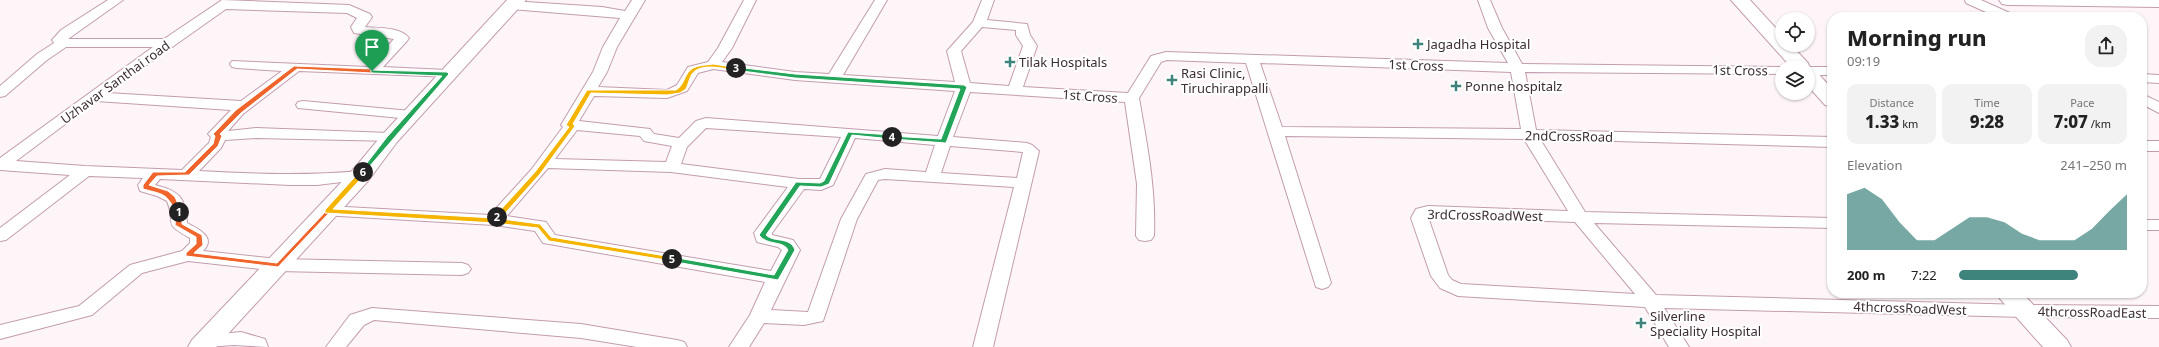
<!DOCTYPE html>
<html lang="en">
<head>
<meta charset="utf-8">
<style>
  :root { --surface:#fff; --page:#f2f2f2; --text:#222; --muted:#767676; --accent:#3e847d }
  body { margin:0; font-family:"Noto Sans",sans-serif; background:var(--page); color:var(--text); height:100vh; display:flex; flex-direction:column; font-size:15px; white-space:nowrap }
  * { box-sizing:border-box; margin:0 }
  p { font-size:13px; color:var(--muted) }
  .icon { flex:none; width:22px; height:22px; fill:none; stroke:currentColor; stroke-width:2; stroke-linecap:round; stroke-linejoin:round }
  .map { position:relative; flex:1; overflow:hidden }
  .side { position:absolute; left:1827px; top:12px; width:320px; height:286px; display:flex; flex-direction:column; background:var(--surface); border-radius:16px; box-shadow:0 1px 3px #0004 }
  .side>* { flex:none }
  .controls { position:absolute; left:1775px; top:12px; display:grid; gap:8px }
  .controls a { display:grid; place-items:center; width:40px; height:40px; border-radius:50%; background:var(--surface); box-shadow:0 1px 3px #0004; font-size:20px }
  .pin { position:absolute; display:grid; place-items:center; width:34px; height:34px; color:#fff; margin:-41px -17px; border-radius:50% 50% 50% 0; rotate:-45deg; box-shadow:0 0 4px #0007 }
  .pin .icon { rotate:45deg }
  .km { position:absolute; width:20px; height:20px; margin:-10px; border-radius:50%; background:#222; color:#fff; font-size:11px; line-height:20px; text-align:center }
  .round { display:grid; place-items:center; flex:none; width:42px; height:42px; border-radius:16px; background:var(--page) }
  .head { display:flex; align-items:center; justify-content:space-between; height:68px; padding:0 20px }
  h1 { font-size:22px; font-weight:800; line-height:30px }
  .stats { display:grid; grid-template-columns:repeat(3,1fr); gap:6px; height:68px; padding:4px 20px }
  .stats div { display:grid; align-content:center; border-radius:10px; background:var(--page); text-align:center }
  .stats b { font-size:17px; font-weight:800 }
  .stats small { font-size:11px; font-weight:400 }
  .stats p { font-size:11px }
  .chart { height:112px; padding:8px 20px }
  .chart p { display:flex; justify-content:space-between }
  .chart svg { width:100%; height:72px; margin-top:4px; fill:var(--accent); opacity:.7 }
  ul { padding:0 20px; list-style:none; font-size:13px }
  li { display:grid; grid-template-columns:64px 48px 1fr; align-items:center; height:30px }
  li i { height:10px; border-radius:5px; background:var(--accent) }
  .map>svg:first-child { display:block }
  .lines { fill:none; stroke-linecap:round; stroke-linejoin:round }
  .street-casing { stroke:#c29dae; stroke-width:2 }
  .secondary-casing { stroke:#c29dae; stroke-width:2 }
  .street { fill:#fff; fill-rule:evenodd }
  .secondary { fill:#fff; fill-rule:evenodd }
  .split-1 { fill:#f0652b; stroke:#fff }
  .split-2 { fill:#f0652b; stroke:#fff }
  .split-3 { fill:#f5b400; stroke:#fff }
  .split-4 { fill:#22a559; stroke:#fff }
  .split-5 { fill:#22a559; stroke:#fff }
  .split-6 { fill:#f5b400; stroke:#fff }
  .split-7 { fill:#22a559; stroke:#fff }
  .poi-dot { fill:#3e847d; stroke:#fff; stroke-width:1.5 }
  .labels { text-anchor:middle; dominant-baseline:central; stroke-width:4; stroke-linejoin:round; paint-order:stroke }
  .poi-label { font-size:13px; fill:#3c2d34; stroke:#fff; text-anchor:start }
  .street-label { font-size:13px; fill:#3c2d34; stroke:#fff }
</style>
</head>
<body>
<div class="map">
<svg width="2159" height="347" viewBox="0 0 2159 347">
  <rect width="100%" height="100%" fill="#fdf5f8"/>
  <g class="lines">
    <g class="street-casing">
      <path id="street" d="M108,0H123L68,39H164L222,0L349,5L370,14L372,17L365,27C377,28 401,27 409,38L407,41L383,67L447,70L454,74L452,77L299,71L243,114L228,131L256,128L390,133L395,135L398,138L395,141L256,138L225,140L221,148L199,171C253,174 306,176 360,171L366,173L368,176L366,179L317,185H290L160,179L155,185C179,191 186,197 187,223C198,229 217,237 203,251L278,259L462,263L468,265L471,269L468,273L462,275L278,271L188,261L142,273L92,315L0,339V325L79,306L130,265L182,251L190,243V238C161,222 177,226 167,201L157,196L140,191L138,185L143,178L89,176L6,240L0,241V228L70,175L0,170V158L153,47H66L47,60L5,96L0,97V86L37,54L54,43L52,40L61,30ZM226,9L347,13L357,18L351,27L354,33L394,39L368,67L232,61L230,64L232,67L237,68L282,71L241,101L107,93ZM96,101L231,110L208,134L211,137L209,143L182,170L85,166L16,161Z
        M632,0H645L617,47L607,72L598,87L667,90L677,85L688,67L708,62L718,48L744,0H756L732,48L722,62L795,72L829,74L875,0H887L843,75L955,82L947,51L973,22L982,0H994L987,20L1027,24L1030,35L1037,46L1023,87L1128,93L1151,56L1166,52L1508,63L1488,28L1478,0H1490L1502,28L1522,64L1787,67H1782V74L1525,72L1536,130L1832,137V147L1540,139L1585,212L1832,218V228L1594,223L1656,295L2025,305L2159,306V318L2025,317L1664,308L1689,347H1669L1645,307L1458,296L1440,288L1431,276L1411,218L1416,209L1428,206L1568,211L1524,139L1285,136L1331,283L1328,287L1322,289L1316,287L1246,63L1167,60L1161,62L1139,98C1147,144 1156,189 1154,236L1151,240L1145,241L1139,240L1136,236L1137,184L1125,102L970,92L953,137L1027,143L1032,145L1039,151L993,347H973L1014,187L885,179L878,180L857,219L823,321L804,325L764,323L749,347H729L750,315L765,282L549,244L543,243L535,231L494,225L322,215L320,211L322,207L328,206L490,215L531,170L563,127L561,125L593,72L603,47L620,18L511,9L505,5L511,1L602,7L625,11ZM982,27L1016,30V35L1023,46L1009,86L970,83L961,51ZM1260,63L1511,72L1521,129L1282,127ZM713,69L795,80L955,91L938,136L706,118L696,121L679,138L654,134L650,129L579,121L594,96L667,98L687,91L698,73ZM706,128L841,137L820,179H799L681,164L687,147ZM577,130L640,136L644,141L672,146L666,162L555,159ZM855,138L935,145L926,172L885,169L866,174L841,219L808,312L771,310L800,250L793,240L772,235V233L804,189L821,190L833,185ZM950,146L1023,152L1017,178L941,173ZM548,168L671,172L788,187L754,233L757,242L778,247L782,250L771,271L555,235L546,222L507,216ZM1428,217L1575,222L1635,294L1461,284L1452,280L1448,275Z
        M1965,0H1981L2012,14L2014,17H1997L1966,3Z
        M1807,67H1832V75H1808Z
        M2142,74L2159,75V83L2142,82Z
        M2142,94L2159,102V113L2142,104Z
        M303,101L411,111L416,112L418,115L416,118L411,119L298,108L296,105L298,102Z
        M2142,141H2159V151H2142Z
        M2142,220H2159V230H2142Z
        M372,308L581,324L677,340L684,342L687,347H637L581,338L374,320L364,325L346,347H326L350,315Z
        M241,332L265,339L268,347L234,345L205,347L200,346L197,341L200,336Z"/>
    </g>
    <g class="secondary-casing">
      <path id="secondary" d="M507,0H526L397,142L368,181L216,347H188L192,340L352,171L383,134Z
        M1731,0H1750L1782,35V45H1791L1808,63L1810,69L1815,70L1832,89V107L1825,105L1808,86V67H1791Z
        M1999,0H2159V7L2008,5L2002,4Z
        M1995,293H2022L2067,340L2071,347H2043Z"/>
    </g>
    <use href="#street" class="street"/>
    <use href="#secondary" class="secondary"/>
  </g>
  <path class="split-1" d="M294,66L372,69L374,71L372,73L297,69L241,113L220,134L222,136L218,146L189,175L157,176L149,185L168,191L175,197L182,213H177C165,193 166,195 143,189V185L153,172H185L213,144L215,136L213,134L236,110Z"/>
  <path class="split-2" d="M328,209L493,218L497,215L501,217L494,223L329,213L278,267L186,256V253L196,244V237L175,225L176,212L182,210V224L202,235L203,245L194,253L277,263Z"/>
  <path class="split-3" d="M713,64L738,68L736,70C724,69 701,62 692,74C689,79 688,85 686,89L680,93L667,95L591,93L573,124L575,126L540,174L500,219H495V216L535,172L569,127L566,125L587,90H676C685,85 684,73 693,68C699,65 707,65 713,64Z"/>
  <path class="split-4" d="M736,67L795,74L964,85L967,87L946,143L892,139L890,136L941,139L960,89L795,78L734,70Z"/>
  <path class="split-5" d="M848,132L892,135L895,137L892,139L852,135L829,184L821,187L800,186L766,235C774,243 790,236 795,250L778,280L670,261L669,259L672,257L774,275L788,250C783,240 767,246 759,235L796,182L820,183L824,181Z"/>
  <path class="split-6" d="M361,170L367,172L333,209L494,218L540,224L551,237L672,257L676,259L672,261L549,241L538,228L494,223L325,213V210Z"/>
  <path class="split-7" d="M370,70L447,72L449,74L363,174L360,172L387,137L442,76L372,73Z"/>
  <g class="poi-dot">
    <path d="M1416 38h4v4h4v4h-4v4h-4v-4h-4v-4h4z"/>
    <path d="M1008 56h4v4h4v4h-4v4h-4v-4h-4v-4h4z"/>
    <path d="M1170 74h4v4h4v4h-4v4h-4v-4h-4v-4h4z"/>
    <path d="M1454 80h4v4h4v4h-4v4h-4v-4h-4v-4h4z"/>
    <path d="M1639 317h4v4h4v4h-4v4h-4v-4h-4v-4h4z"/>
  </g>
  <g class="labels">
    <g class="poi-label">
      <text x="1427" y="44">Jagadha Hospital</text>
      <text x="1019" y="62">Tilak Hospitals</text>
      <text x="1181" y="73">Rasi Clinic,<tspan x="1181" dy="15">Tiruchirappalli</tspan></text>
      <text x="1465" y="86">Ponne hospitalz</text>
      <text x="1650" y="316">Silverline<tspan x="1650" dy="15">Speciality Hospital</tspan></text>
    </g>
    <g class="street-label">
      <text transform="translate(1416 65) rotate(2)">1st Cross</text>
      <text transform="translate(1740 70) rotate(1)">1st Cross</text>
      <text transform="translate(115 82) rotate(-36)">Uzhavar Santhai road</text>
      <text transform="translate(1090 96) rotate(4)">1st Cross</text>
      <text transform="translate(1569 136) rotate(1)">2ndCrossRoad</text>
      <text transform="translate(1485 215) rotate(1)">3rdCrossRoadWest</text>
      <text transform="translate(1910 308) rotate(2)">4thcrossRoadWest</text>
      <text transform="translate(2092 312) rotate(1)">4thcrossRoadEast</text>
    </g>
  </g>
</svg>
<div class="controls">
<a><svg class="icon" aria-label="locate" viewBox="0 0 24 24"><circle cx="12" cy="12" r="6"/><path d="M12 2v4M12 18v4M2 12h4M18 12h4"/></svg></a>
<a><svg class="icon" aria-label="layers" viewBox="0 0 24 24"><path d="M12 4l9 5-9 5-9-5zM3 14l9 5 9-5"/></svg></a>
</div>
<div class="pin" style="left:372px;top:71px;background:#1e9e55"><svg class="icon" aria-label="arrive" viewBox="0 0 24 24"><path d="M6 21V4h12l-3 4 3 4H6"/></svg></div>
<b class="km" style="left:179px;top:212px">1</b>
<b class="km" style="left:497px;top:217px">2</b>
<b class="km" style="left:736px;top:68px">3</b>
<b class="km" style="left:892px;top:137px">4</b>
<b class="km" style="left:672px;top:259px">5</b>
<b class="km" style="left:363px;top:172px">6</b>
<section class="side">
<div class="head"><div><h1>Morning run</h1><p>09:19</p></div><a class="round"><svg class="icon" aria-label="share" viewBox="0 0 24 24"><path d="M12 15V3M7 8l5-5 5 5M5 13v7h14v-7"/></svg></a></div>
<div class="stats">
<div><p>Distance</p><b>1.33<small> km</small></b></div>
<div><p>Time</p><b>9:28</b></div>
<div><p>Pace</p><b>7:07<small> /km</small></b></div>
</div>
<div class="chart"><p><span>Elevation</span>241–250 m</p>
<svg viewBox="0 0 160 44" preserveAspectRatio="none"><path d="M0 44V10L10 6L20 13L30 27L40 38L50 38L60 31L70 24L80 24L90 27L100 34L110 38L120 38L130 38L140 31L150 20L160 10V44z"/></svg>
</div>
<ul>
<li><b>200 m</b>7:22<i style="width:71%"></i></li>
</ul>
</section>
</div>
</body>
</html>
